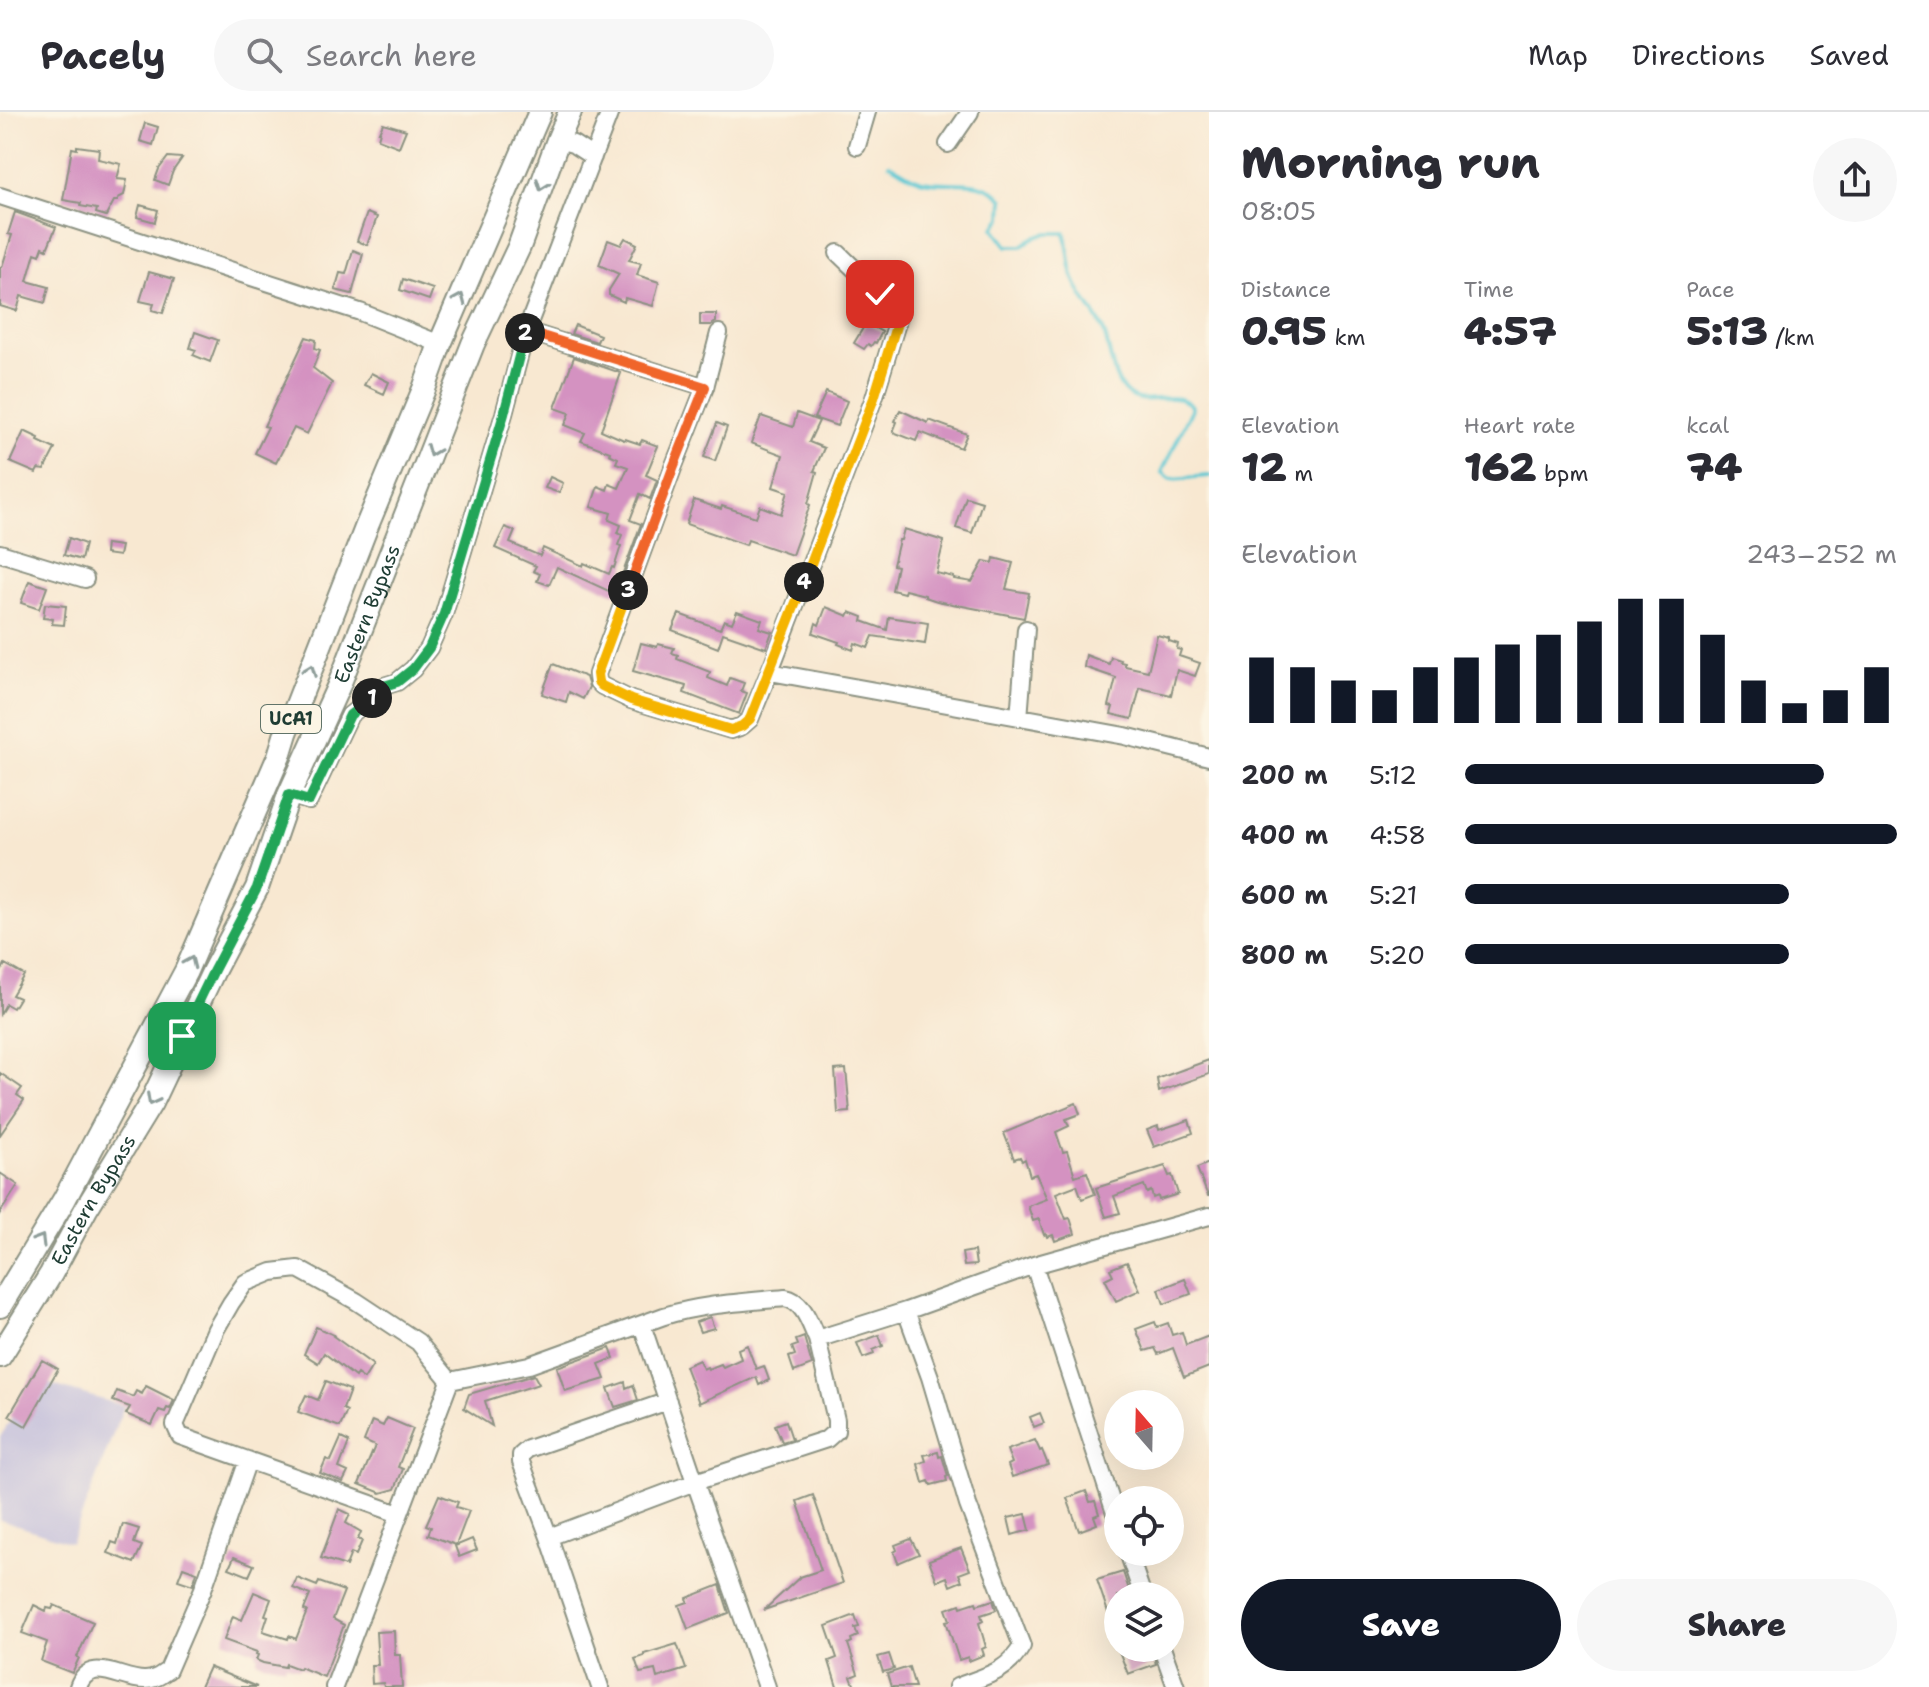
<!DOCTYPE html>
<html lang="en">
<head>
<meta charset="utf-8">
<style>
  :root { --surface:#fff; --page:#f7f7f7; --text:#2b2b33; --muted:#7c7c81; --line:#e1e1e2; --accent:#111827 }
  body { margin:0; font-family:"Shantell Sans",sans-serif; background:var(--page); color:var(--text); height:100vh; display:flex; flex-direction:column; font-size:30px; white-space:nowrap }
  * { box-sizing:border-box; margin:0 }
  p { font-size:26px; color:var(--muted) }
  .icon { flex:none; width:44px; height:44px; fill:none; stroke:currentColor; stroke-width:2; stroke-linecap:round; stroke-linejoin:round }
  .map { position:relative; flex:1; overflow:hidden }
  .side { display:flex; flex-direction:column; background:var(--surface); width:720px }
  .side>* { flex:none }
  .needle { width:52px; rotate:340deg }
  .controls { position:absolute; left:1104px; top:1278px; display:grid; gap:16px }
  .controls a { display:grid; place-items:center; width:80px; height:80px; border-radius:50%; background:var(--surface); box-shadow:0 8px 32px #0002; font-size:40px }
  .pin { position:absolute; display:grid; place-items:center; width:68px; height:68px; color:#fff; margin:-34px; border-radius:16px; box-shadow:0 4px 12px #0006 }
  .km { position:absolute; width:40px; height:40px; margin:-20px; border-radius:50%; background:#222; color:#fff; font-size:22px; line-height:40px; text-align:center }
  .round { display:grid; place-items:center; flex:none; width:84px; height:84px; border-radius:42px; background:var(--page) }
  .overview { display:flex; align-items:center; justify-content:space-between; height:136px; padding:0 32px }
  h1 { font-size:44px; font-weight:800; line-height:60px }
  .stats { display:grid; grid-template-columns:repeat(3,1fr); gap:12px; height:136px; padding:8px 32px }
  .stats div { display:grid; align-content:center }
  .stats b { font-size:40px; font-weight:800 }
  .stats small { font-size:22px; font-weight:400 }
  .stats p { font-size:22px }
  .chart { height:224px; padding:16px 32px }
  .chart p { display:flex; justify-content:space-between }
  .chart svg { width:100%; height:144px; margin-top:8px; stroke:var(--accent); stroke-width:6 }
  .button { display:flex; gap:16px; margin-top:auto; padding:16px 32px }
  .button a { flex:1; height:92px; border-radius:48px; background:var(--accent); color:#fff; font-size:32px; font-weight:800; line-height:92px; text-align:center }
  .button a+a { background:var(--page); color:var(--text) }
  ul { padding:0 32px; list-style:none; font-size:26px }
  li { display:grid; grid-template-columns:128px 96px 1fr; align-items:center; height:60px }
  li i { height:20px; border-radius:10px; background:var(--accent) }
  header { display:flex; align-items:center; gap:48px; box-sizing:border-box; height:112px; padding:0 40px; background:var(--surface); border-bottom:2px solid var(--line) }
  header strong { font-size:38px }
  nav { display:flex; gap:44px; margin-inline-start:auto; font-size:28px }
  .search { width:560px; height:72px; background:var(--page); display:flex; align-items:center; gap:20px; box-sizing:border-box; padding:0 28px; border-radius:44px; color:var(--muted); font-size:30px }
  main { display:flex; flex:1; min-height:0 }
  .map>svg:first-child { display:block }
  .industrial { fill:#c4c0db }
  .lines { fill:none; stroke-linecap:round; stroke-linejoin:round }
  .stream { stroke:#5bc7d3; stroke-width:4 }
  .building { fill:#d492c1 }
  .minor-casing { stroke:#8c9282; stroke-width:20 }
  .major-casing { stroke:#8c9282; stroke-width:26 }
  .minor { stroke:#fff; stroke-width:16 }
  .major { stroke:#fff; stroke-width:22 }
  .oneway { stroke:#8f9e9a }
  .split-1-casing { stroke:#fff; stroke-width:16 }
  .split-2-casing { stroke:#fff; stroke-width:16 }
  .split-3-casing { stroke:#fff; stroke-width:16 }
  .split-4-casing { stroke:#fff; stroke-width:16 }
  .split-5-casing { stroke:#fff; stroke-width:16 }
  .split-1 { stroke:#22a559; stroke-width:10 }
  .split-2 { stroke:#22a559; stroke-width:10 }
  .split-3 { stroke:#f0652b; stroke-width:10 }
  .split-4 { stroke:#f5b400; stroke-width:10 }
  .split-5 { stroke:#f5b400; stroke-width:10 }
  .labels { text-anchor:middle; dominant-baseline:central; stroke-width:6; stroke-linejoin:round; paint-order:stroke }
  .shield { fill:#fcf5e5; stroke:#617469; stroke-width:2 }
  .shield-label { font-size:18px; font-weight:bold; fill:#1f3d34 }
  .street-label { font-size:20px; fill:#1f3d34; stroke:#fcf5e5 }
</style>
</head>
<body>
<header>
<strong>Pacely</strong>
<div class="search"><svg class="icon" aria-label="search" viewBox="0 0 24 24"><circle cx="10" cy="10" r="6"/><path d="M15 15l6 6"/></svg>Search here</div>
<nav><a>Map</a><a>Directions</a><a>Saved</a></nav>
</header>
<main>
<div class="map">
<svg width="1209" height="1575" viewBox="0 0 1209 1575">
  <rect width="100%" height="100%" fill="#fcf5e5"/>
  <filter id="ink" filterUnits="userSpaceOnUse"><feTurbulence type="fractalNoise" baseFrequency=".0125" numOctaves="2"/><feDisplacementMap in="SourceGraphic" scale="16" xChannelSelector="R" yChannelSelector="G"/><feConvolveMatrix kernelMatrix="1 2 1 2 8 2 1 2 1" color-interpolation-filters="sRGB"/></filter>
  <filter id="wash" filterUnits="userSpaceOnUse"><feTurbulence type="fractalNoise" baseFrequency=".006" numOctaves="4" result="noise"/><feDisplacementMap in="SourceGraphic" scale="32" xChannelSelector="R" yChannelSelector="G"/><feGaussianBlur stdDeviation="1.8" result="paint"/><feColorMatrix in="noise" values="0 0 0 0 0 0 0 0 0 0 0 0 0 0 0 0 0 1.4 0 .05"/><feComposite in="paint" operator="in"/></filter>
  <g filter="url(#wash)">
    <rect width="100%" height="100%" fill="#f8e8d1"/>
    <path class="industrial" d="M36,1268L124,1294L71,1431L0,1408V1325Z"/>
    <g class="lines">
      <path class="stream" d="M889,52C900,57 911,67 923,69C951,75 981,63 1003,87L1002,106L994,116L1007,134H1022L1031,127L1047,121H1065C1069,135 1069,151 1073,164C1079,183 1092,196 1101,213C1111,232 1110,269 1128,282C1147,297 1176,275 1193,295L1162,360L1171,367L1209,364"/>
    </g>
    <g id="blocks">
      <path class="building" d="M145,11L158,15L153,33L140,29Z
        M383,11L406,18L399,35L378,27L380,20H379Z
        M77,34L99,37L98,47L121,52L117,67L127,68L124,83L118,86V89H114L106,104L96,101L97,97L80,94L81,91L63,88L72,36L77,37Z
        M168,45L182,46L173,59L168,73L155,68L159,57Z
        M140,93L158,98L155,110L137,105Z
        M15,100L56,115L47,137L43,135L40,143L35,141L27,169L49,175L45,191L21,184L17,199L0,194V155H2L12,123L8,122Z
        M367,101L377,105L367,133L357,129Z
        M625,126L637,132L629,148L641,151L637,163L659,170L653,194L625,186L624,190L609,183V178L619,162L599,153L608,128L621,133Z
        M353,138L363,142L352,182L335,178L340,161L346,162Z
        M149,160L174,167L163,201L152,198L154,192L140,189Z
        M403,167L433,177L429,188L400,178Z
        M700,202H716V210L711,213H700Z
        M866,211L882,220L876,231L874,230L871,234L868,232L864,237L854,231Z
        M575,213L600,223L597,230L571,222Z
        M195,220L218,228L210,250L193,243L196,238L190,236Z
        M306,225L316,228L315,236L320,238L313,256L332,271L307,322L294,316L276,351L255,341L268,315L264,314Z
        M574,245L621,261L601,318L624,328L625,327L640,332L642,328L658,334L646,363L657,368L650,387L640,382L630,408L641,412L615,482L557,455L549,473L537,469L540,462L533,459L536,454L495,436L505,415L515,419L510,431L540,444L543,436L583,454L584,451L609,462L612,455L614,456L621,434L618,433L622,423L618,421L621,413L609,408L611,401L591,395L598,374L607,378L609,372L619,376L628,355L616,351L618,346L609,342L610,340L581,329L585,321L565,313L570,301L555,296Z
        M371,261L389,270L384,282L364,273Z
        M826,280L847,289L837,314L814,306Z
        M900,298L928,311L929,308L967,322L961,336L920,320L916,329L893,320L897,310L895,309Z
        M797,301L819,309L809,330L824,336L814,359L817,360L808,392L810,393L792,443L748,428L746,433L686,412L694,388L721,397L722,394L756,405L760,394L781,402L788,380L773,375L783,343L751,331L761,304L793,315Z
        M717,311L727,315L715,349L704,345Z
        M24,319L39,326L38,329L55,337L44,358L38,357L36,361L10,350Z
        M550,365L563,371L559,381L545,376Z
        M966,385L982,390L972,421L956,416Z
        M904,417L944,429L936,461L954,465V467L972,470L984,449L993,451L994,446L1013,451L1006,477L1029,481L1024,506L937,489L925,485V483L905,478L904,481L892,478L897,454L893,453L899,428H901Z
        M69,426L85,432L81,448L64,443Z
        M106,432L121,434L119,444L105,442Z
        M29,469L47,475L39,497L21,491Z
        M45,492L66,494L64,513L52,512L53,507L43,506Z
        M826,495L848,504L850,500L863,505L862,509L887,518L889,505L928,511L925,532L873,524L868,536L855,531L853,538L838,532L839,530L813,521L816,511L819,513Z
        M737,499L762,508L759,516L772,520L766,536L723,521L718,536L672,518L679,502L720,517L724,508L732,511Z
        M1157,523L1169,526V529L1178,532L1177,537L1181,538L1179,544L1200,551L1195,564L1177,558L1171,583L1140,576L1132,607L1111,602L1113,595L1109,594L1116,566L1084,555L1086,543L1109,552L1111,545L1121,548L1120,550L1125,551V554L1148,559Z
        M641,531L657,535L658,532L674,536L672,541L678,543L677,547L710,560L708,566L727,574L730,566L744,571L741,579L747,581L739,602L684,581L686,574L633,559Z
        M553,552L586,565L589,575L583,587L569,580L566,590L542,582Z
        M5,852L24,863L12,883L19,886L13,896L6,892L0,902V862Z
        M1209,948V962L1159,980L1157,967Z
        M846,957L850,1000L838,1001L835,958Z
        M0,961L22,976L17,983L24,988L0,1023Z
        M1076,991L1080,1002L1066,1007L1069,1014L1056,1020L1063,1040L1067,1039L1075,1064L1087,1060L1095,1082L1082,1087L1077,1073L1056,1081L1066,1107L1070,1106L1075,1122L1055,1129L1053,1123L1047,1125L1046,1122L1044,1123L1039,1107L1033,1109L1028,1094L1047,1087L1036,1062L1030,1064L1025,1047L1022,1049L1020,1045L1014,1047L1004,1021Z
        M1189,1008L1193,1021L1154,1035L1147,1018L1158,1014L1159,1018Z
        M1209,1051V1084H1208L1197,1056Z
        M1165,1054L1169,1064L1172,1063L1178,1082L1159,1088L1158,1084L1153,1086L1151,1079L1147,1081L1144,1073L1114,1084L1120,1101L1106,1105L1096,1076Z
        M0,1061L18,1073L0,1101Z
        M974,1139L976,1153L964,1154L962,1141Z
        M1127,1150L1140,1178L1116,1189L1105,1167L1113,1163L1110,1157Z
        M1185,1167L1191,1182L1164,1192L1159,1177Z
        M710,1205L714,1216L700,1220L696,1210Z
        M1155,1210L1157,1215L1168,1211L1172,1223L1182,1220L1186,1233L1209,1224V1255L1184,1265L1173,1236L1158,1242L1155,1236L1145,1239L1136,1217Z
        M316,1215L334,1223L333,1224L373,1253L364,1267L357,1262L355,1265L324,1241L318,1251L304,1242Z
        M879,1223L883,1234L873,1238L874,1242L863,1246L857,1231Z
        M804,1225L812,1253L794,1260L789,1245L795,1243L792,1235L798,1233L796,1228Z
        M747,1233L756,1257L764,1254L769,1268L759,1273L756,1265L699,1291L685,1254L699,1248L703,1257L707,1255L708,1257L721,1252L723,1255L741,1247L738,1237Z
        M610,1236L614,1246L599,1252L605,1267L565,1279L557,1255Z
        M42,1248L58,1257L26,1314L9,1304Z
        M534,1263L539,1272L485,1289L492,1314L464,1296L469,1282Z
        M326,1269L350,1278L343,1297L347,1299L340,1315L298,1300L306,1283L318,1288Z
        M625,1270L626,1276L633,1273L638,1288L615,1295L608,1276Z
        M146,1274L174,1288L170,1297L167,1296L165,1300L159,1298L152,1313L126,1302L130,1295L113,1289L117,1279L133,1285L136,1279L142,1282Z
        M1040,1301L1044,1311L1034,1315L1030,1305Z
        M387,1306L413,1317L398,1355L403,1357L395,1377L381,1381L359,1372L375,1334L364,1329L372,1309L383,1314Z
        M786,1309L792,1327L782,1330L775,1313Z
        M341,1326L349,1330L339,1356L348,1360L343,1370L320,1361L326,1347L331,1349Z
        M1035,1328L1040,1339L1042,1338L1048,1353L1012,1365L1008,1353L1012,1351L1007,1338Z
        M938,1340L939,1345L942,1344L948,1364L946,1365L947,1369L931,1373L929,1369L923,1371L918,1352L926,1349L924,1343Z
        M1086,1379L1090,1390L1095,1389L1099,1402L1094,1404L1097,1412L1079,1419L1067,1386Z
        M439,1383L458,1390L456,1395L469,1399L456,1433L428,1423L431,1415L426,1413Z
        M813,1383L843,1471L764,1498L800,1465L821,1458L797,1389Z
        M339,1397L350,1402L346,1411L361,1420L358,1427L362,1429L356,1443L351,1441L346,1454L321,1446Z
        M1026,1402L1030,1418L1012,1423L1008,1406Z
        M123,1412L139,1417L134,1431L142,1434L134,1451L108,1441L112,1430L117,1432Z
        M472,1427L477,1438L459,1445L455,1434Z
        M911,1427L919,1442L898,1451L894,1440L897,1438L895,1433Z
        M961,1436L970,1458L959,1462L962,1469L950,1474L947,1465L937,1469L929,1448Z
        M234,1445L254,1453L249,1464L229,1456Z
        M183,1455L197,1460L193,1473L178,1468Z
        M1123,1460L1130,1481H1128L1129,1484H1118V1524H1116L1097,1468Z
        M297,1466L317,1474L319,1470L344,1479L333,1507L344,1513L324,1565L300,1555L299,1557L286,1552L285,1555L263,1551L256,1548L258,1543L256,1542L257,1540L224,1528L233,1504L242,1508L254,1480L271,1487L265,1503L268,1504L263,1519L288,1527L289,1524L296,1527L307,1499L304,1498L310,1483L293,1476Z
        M720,1473L729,1501L688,1517L679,1493L688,1490L687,1486Z
        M993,1488L996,1498L981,1503L983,1509L979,1511L986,1535L982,1537L984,1543L969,1549L968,1545L959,1548L946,1509L950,1508L946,1497L960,1492L961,1495L976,1490L977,1493Z
        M34,1493L46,1499L47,1496L52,1497L54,1493L93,1510L77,1545L79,1546L72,1561L41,1549L47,1530L22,1521Z
        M855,1503L859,1515L855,1516L858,1524L851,1527L852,1530L848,1532L858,1562L851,1565L855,1575H837L829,1549L837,1546L826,1514Z
        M394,1519L395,1543H400L402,1575H384L383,1571L372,1572L371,1553H378L376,1520Z
        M677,1532L686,1557L657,1566L655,1558L640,1561L635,1547L644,1544V1542Z
        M1120,1536H1151L1156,1552L1128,1562L1119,1539L1121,1538Z
        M889,1542L894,1557L883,1560L878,1545Z
        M209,1555L257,1575H200Z
        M909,1555L915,1575H891L887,1562Z"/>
    </g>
  </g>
  <g filter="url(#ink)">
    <use href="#blocks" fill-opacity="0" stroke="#8c9282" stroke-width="2"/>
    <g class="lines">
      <g class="minor-casing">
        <path id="minor" d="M558,28L573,32L593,45
          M948,32L970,0
          M857,34L867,0
          M0,84L360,200L440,232
          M526,219L705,275L673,356L597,562L598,570L602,574L631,588L731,618L742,614L750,607L773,551L874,286L900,201L838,141
          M705,275L719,221
          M0,441L85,467
          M770,560L1125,624L1209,645
          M1019,606L1026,517
          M289,683L309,689L350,603L379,580L384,574L397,570L413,557L429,536L444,502L504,302L526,219L610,0
          M1034,1153L1118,1410
          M906,1199L930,1265L968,1393L1022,1534C1007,1561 984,1564 957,1575
          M642,1213L695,1370L767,1575
          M450,1269L529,1253L664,1204C703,1192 745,1190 785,1186C804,1189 810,1212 817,1227
          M399,1402L180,1324L175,1313L216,1217L231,1191L245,1171L272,1160L298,1157L356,1189L418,1230L450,1269
          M549,1425L521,1350V1343L528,1337L668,1289
          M1128,1440L1143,1484
          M1162,1536L1176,1575
          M78,1575C89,1542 122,1569 145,1568C155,1568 161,1563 168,1558L203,1477L248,1348
          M334,1575L450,1269
          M600,1575L549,1425L695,1370L827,1327L836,1319V1308L817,1227L906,1199L1034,1153L1209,1104"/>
      </g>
      <g class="major-casing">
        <g id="major">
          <path d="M0,1194L64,1088L186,859L279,644L286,621L366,416L424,277L440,232L540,0"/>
          <path id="s1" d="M0,1244L51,1162L86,1097L151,991L214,858L257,776L289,683L339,573L473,232L519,135L558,28L570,0"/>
        </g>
      </g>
      <use href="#minor" class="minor"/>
      <use href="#major" class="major"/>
    </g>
    <defs><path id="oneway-chevron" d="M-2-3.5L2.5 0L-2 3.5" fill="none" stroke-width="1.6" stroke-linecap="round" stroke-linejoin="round" transform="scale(2)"/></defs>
    <g class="oneway">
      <use href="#oneway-chevron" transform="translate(542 73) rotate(110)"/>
      <use href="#oneway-chevron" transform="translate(460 187) rotate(-67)"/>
      <use href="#oneway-chevron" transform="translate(432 339) rotate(112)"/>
      <use href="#oneway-chevron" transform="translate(310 558) rotate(-69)"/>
      <use href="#oneway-chevron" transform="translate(190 850) rotate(-66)"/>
      <use href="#oneway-chevron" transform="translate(152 988) rotate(118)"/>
      <use href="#oneway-chevron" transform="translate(40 1128) rotate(-59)"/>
    </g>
  </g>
  <g class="lines" filter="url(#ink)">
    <g class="split-1-casing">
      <path id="split-1" d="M182,924L214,858L257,776L289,683L309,689L350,603L372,586"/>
    </g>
    <g class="split-2-casing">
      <path id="split-2" d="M372,586L384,574L397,570L413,557L429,536L444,502L504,302L525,221"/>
    </g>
    <g class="split-3-casing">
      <path id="split-3" d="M525,221L526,219L705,275L673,356L628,478"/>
    </g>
    <g class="split-4-casing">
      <path id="split-4" d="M628,478L597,562L598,570L602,574L631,588L731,618L742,614L750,607L804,470"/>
    </g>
    <g class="split-5-casing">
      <path id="split-5" d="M804,470L874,286L900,201L880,182"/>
    </g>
    <use href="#split-1" class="split-1"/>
    <use href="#split-2" class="split-2"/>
    <use href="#split-3" class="split-3"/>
    <use href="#split-4" class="split-4"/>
    <use href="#split-5" class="split-5"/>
  </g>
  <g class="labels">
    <rect class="shield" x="261" y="593" width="60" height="28" rx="6"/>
    <g class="shield-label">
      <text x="291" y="607">UCA1</text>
    </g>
    <g class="street-label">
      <text stroke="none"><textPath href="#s1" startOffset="830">Eastern Bypass</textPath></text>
      <text stroke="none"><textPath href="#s1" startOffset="182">Eastern Bypass</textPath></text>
    </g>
  </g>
</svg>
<div class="controls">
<a><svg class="needle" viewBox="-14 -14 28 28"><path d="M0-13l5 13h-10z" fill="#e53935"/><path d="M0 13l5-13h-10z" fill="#7c7c81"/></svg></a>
<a><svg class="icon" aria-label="locate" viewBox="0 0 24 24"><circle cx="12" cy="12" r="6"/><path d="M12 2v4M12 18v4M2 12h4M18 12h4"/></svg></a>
<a><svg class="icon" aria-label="layers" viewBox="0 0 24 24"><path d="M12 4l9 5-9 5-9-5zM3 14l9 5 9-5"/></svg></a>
</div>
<div class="pin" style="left:182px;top:924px;background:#1e9e55"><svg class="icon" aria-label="arrive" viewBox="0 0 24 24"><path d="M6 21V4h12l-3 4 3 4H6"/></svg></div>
<div class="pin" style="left:880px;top:182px;background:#d93025"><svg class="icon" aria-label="check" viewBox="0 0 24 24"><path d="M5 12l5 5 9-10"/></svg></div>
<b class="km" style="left:372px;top:586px">1</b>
<b class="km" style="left:525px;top:221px">2</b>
<b class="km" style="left:628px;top:478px">3</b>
<b class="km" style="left:804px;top:470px">4</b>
</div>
<section class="side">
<div class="overview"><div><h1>Morning run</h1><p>08:05</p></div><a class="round"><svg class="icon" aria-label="share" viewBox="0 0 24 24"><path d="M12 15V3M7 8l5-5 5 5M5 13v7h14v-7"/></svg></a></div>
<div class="stats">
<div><p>Distance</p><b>0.95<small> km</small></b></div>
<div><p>Time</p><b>4:57</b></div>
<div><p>Pace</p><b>5:13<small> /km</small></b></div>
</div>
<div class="stats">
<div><p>Elevation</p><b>12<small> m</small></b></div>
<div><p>Heart rate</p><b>162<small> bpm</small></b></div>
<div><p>kcal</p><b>74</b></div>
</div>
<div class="chart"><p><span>Elevation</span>243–252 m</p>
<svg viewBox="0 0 160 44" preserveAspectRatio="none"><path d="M5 44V24M15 44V27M25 44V31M35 44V34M45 44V27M55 44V24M65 44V20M75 44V17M85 44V13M95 44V6M105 44V6M115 44V17M125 44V31M135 44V38M145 44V34M155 44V27"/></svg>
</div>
<ul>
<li><b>200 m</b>5:12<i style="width:83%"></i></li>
<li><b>400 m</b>4:58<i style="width:100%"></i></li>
<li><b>600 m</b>5:21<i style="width:75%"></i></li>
<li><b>800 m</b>5:20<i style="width:75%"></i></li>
</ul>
<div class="button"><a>Save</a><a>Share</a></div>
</section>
</main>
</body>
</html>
